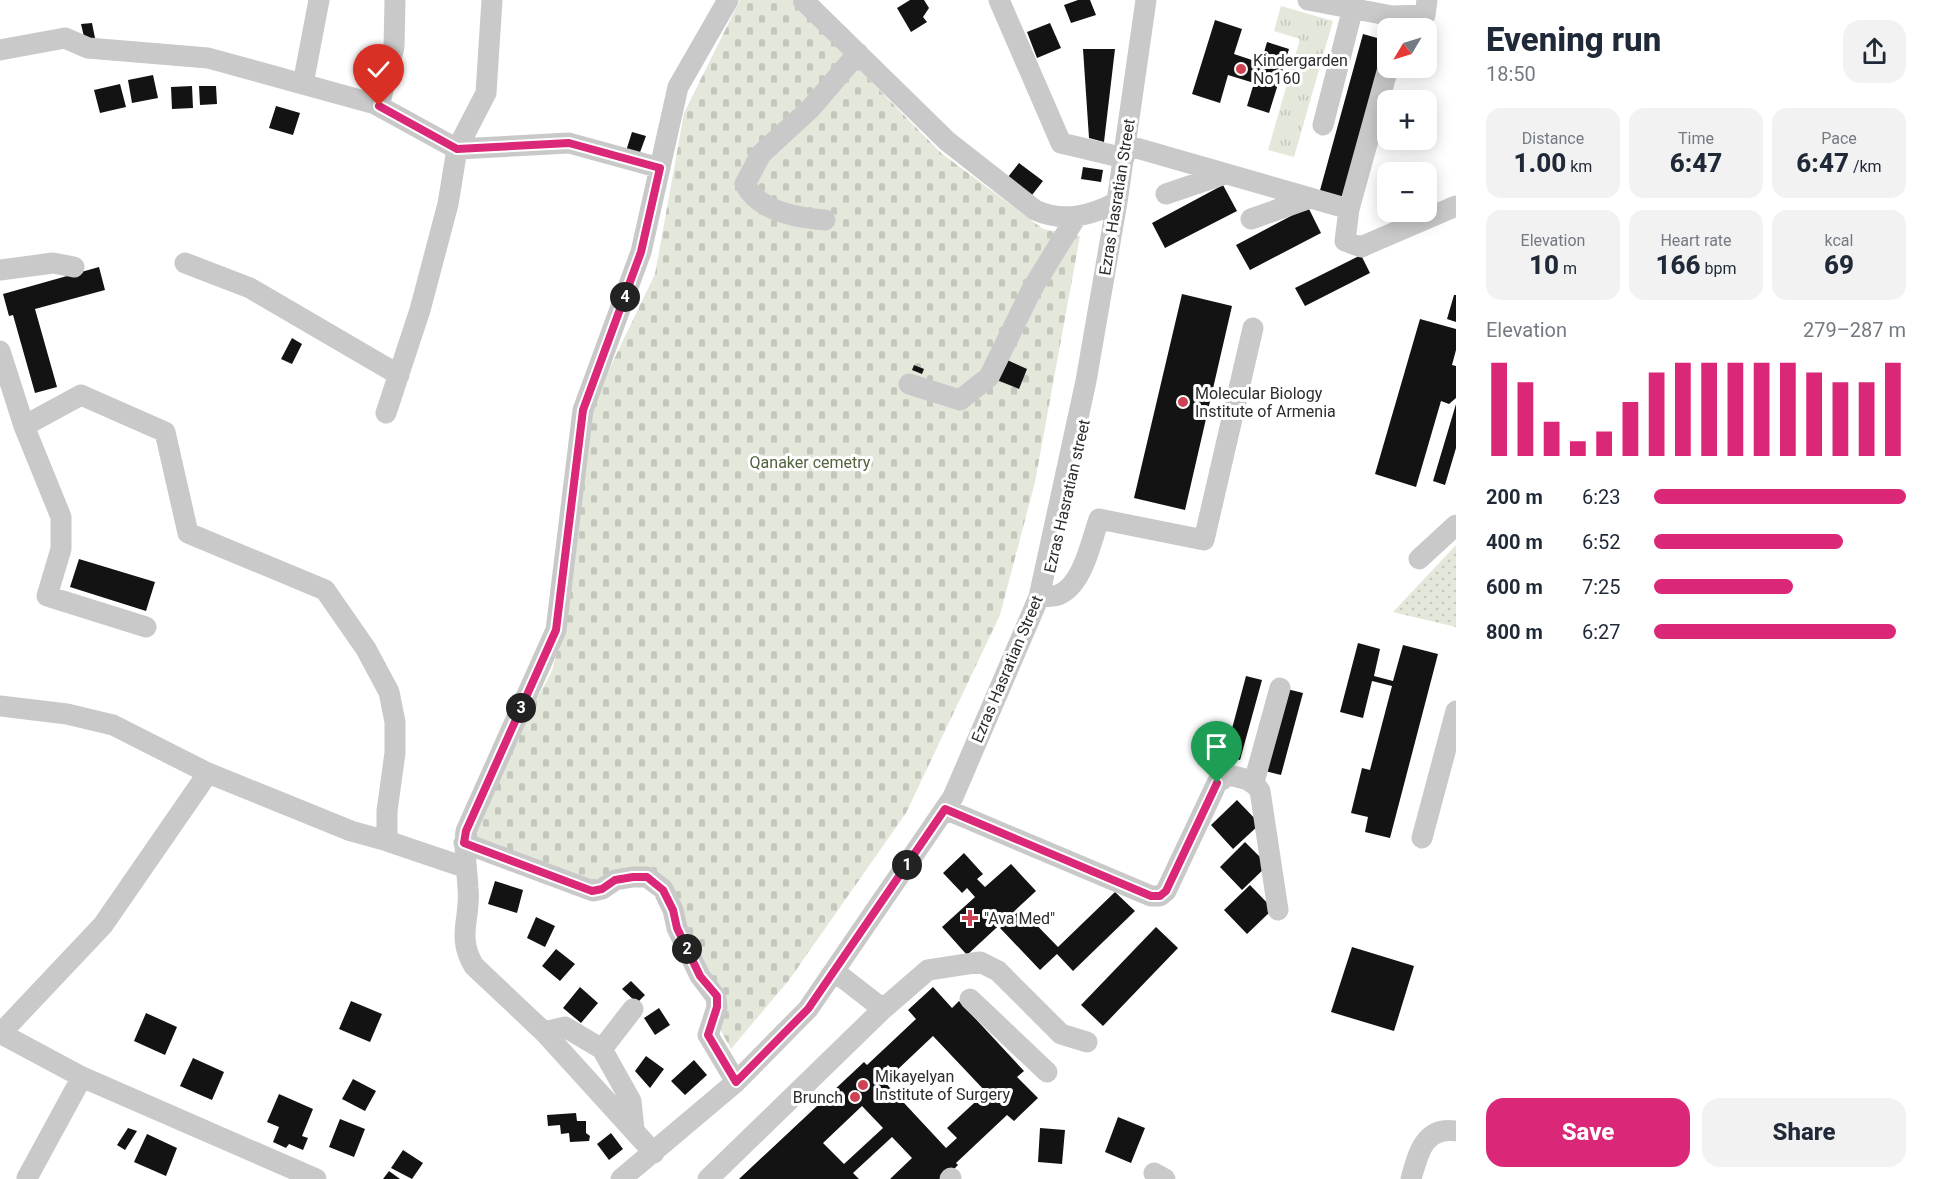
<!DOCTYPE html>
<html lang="en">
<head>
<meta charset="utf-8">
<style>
  :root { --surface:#fff; --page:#f2f2f3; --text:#1f2937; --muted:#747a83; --accent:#db2777 }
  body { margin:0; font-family:Roboto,sans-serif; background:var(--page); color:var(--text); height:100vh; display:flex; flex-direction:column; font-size:22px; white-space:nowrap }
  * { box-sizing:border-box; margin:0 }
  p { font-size:20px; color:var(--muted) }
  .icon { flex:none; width:33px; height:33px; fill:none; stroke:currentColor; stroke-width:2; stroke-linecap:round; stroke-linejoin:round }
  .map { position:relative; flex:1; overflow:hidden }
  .drawer { display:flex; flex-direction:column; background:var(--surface); width:480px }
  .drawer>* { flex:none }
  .needle { width:39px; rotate:232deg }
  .controls { position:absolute; left:1377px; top:18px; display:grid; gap:12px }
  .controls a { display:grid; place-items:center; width:60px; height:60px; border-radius:12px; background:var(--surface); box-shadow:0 3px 15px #0003; font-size:30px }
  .pin { position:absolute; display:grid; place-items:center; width:51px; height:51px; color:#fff; margin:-62px -26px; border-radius:50% 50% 50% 0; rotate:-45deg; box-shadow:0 0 6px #0007 }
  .pin .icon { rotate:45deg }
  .km { position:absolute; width:30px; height:30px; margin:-15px; border-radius:50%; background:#222; color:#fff; font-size:16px; line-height:30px; text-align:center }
  .round { display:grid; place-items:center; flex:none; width:63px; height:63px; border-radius:18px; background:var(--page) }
  .summary { display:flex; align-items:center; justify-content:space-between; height:102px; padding:0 30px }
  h1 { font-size:33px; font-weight:800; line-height:45px }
  .stats { display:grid; grid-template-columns:repeat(3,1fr); gap:9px; height:102px; padding:6px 30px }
  .stats div { display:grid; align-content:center; border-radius:15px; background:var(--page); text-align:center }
  .stats b { font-size:26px; font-weight:800 }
  .stats small { font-size:16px; font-weight:400 }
  .stats p { font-size:16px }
  .chart { height:168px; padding:12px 30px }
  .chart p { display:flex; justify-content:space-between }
  .chart svg { width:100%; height:108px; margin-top:6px; stroke:var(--accent); stroke-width:6 }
  .cta { display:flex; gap:12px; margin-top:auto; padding:12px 30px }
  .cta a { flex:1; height:69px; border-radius:18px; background:var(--accent); color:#fff; font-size:24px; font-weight:800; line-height:69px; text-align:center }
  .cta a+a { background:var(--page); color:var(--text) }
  ul { padding:0 30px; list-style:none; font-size:20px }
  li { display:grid; grid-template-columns:96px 72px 1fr; align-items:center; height:45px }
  li i { height:15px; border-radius:8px; background:var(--accent) }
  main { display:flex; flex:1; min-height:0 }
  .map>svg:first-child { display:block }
  .grass { fill:url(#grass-dots) }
  .cemetery { fill:url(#cemetery-stones) }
  .park { fill:url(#park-tufts) }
  .building { fill:#131313; fill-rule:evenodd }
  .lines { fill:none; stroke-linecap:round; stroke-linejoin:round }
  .minor { stroke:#c9c9c9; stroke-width:21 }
  .route-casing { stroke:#fff; stroke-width:12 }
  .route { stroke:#db2777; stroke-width:8 }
  .poi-dot { fill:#ce4353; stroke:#fff; stroke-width:2 }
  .labels { text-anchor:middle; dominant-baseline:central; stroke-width:6; stroke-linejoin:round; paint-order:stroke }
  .poi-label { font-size:16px; fill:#2c2c2c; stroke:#fff; text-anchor:start }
  .street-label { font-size:16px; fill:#2c2c2c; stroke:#fff }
  .park-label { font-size:16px; fill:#51623f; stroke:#fff }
</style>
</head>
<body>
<main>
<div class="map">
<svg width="1456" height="1179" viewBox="0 0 1456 1179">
  <defs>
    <pattern id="grass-dots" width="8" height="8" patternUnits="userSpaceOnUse" patternTransform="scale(1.5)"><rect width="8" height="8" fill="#e3e8db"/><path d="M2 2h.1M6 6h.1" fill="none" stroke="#c3c7bc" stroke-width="1.8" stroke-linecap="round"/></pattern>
    <pattern id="cemetery-stones" width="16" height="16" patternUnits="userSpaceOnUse" patternTransform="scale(1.5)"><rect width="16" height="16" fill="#e3e8db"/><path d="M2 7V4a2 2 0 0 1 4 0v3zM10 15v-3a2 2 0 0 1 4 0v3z" fill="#c3c7bc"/></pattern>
    <pattern id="park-tufts" width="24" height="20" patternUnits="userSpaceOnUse" patternTransform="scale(1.5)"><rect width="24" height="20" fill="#e3e8db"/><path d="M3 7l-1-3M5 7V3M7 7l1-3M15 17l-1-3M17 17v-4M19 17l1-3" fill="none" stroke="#c3c7bc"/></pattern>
  </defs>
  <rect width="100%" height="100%" fill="#fff"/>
  <path class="grass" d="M1456,545V627L1393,612Z"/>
  <path class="cemetery" d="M740,0H791L941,153L1043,229L1080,236L1035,482L1000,615L906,813L789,980L731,1049L716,1022L727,997L707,971L664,879L597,886L473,841L468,827L552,671L568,610L592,405L655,274L684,113Z"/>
  <path class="park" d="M1281,6L1333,21L1294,157L1268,150L1300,39L1274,31Z"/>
  <path class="building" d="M910,0H924L929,8L923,17L927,22L911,32L897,8Z
    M1078,0H1090L1096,15L1071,23L1064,5Z
    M1215,20L1242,29L1234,54L1261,63L1267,42L1289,49L1269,113L1247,106L1254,83L1228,75L1220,103L1192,94Z
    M92,23L96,43L85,41L81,24Z
    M1050,23L1061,48L1037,58L1027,32Z
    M1363,34L1388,41V51L1346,201L1319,194Z
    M1083,49H1115L1104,142L1089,138Z
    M153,75L158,98L132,103L128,80Z
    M120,84L126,107L100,113L94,90Z
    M192,86L193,108L172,109L171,87Z
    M199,86H216L217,104L200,105Z
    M276,106L300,113L293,135L269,128Z
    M632,132L646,136L639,155L626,151Z
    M1019,163L1043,181L1032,195L1008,177Z
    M1083,167L1103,170L1101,182L1081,179Z
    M1223,185L1237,211L1165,248L1152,223Z
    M1308,207L1321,233L1250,270L1236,245Z
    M1361,255L1370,273L1305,306L1295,288Z
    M99,267L105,290L35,309L57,387L35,393L13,315L9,316L3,294Z
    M1182,294L1232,306L1185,510L1134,498Z
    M1454,295H1456V322L1447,319Z
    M1420,319L1456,329V350L1452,365L1456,366V398L1449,404L1441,401L1416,487L1375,474Z
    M292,338L302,344L292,364L281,359Z
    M1005,359L1027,369L1019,389L997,380Z
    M914,365L924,369L922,374L912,370Z
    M1456,404V448L1445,485L1433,481Z
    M79,559L155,582L146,611L70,587Z
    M1358,643L1380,649L1374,676L1393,681L1403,645L1438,654L1390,838L1365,832L1368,817L1351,813L1362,768L1370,770L1392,686L1372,681L1363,718L1340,712Z
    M1246,676L1262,680L1240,760L1225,755Z
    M1287,689L1303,693L1281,775L1265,771Z
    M1237,800L1260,824L1233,849L1211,825Z
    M1245,842L1268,865L1242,890L1220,867Z
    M964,853L983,874L977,879L985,887L1011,864L1036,891L967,955L942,927L975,897L967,888L962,893L943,873Z
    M495,881L523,890L517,913L488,904Z
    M1250,885L1273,909L1247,934L1224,910Z
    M1115,892L1135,911L1073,971L1057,954L1040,970L1000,928L1021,909L1058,947Z
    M536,917L555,926L545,947L527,938Z
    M1156,927L1178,948L1103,1026L1081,1005Z
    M1352,947L1414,966L1394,1031L1331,1012Z
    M556,949L575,964L560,981L542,966Z
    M631,981L645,995L637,1003L622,989Z
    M580,987L598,1003L581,1023L563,1008Z
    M933,987L952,1008L959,1001L1024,1071L1017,1077L1038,1098L1014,1121L1007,1115L956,1163L958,1165L944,1179H890L912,1158L892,1137L853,1173L859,1179H739L864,1062L867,1065L916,1019L908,1010ZM933,1036L986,1092L947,1128L957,1138L946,1148L878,1075L888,1065L895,1072ZM862,1106L883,1128L844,1164L823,1143Z
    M351,1001L382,1014L370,1042L339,1029Z
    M659,1008L670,1025L655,1035L644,1018Z
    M146,1013L177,1027L165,1055L134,1041Z
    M646,1056L664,1069L650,1088L635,1071Z
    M193,1058L224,1072L212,1100L180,1086Z
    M694,1060L707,1075L685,1095L671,1081Z
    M353,1079L376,1091L365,1111L342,1099Z
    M279,1094L313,1109L302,1136L308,1138L303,1150L289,1144L286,1148L273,1142L279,1127L267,1122Z
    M576,1113L577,1121H586V1133L590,1136L589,1141L570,1142L569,1133L561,1134L560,1125L548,1126L547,1115Z
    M1118,1117L1145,1128L1131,1163L1105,1152Z
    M340,1119L365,1129L354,1157L329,1147Z
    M128,1128L137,1131L125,1150L117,1145Z
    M1040,1128L1065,1130L1062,1164L1038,1162Z
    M611,1133L623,1149L609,1160L597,1144Z
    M147,1134L177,1148L166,1176L134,1162Z
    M403,1150L423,1163L412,1179L391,1168Z
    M389,1171L400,1179H383Z"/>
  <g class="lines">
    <path class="minor" d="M803,0L947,141L1035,210C1064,223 1090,216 1117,202
      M999,0L1061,143L1124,158
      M1308,0L1392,16L1394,28
      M1392,16L1425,15L1427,0
      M0,50L65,38L88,48L208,58L375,104L457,149L569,143L660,168
      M1388,68L1349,209L1345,241L1361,247L1456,206
      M303,84L319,0
      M379,106L394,47L395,0
      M1323,125L1355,0
      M1126,145L1349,209
      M1166,194L1225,174
      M1251,219L1310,198
      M825,220C798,218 758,211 745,184L761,154L811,108L858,53
      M185,263L250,288L399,375
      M0,270L53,263L74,267
      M0,351L24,426L61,517V549L47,596L146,627
      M909,384L960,400L989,377L1032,289L1076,217
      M386,413L420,310L448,204L457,149L486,93L492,0
      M24,426L81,395L165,432L188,533L325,590L366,649L389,692L395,722V753L387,811V841L464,867
      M1419,559L1456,525
      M1039,597C1045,596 1052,597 1058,595C1083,586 1091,541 1099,519L1204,540L1253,328
      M0,706L67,714L113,725L208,773L351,831L387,841
      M1254,782L1280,688
      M945,809L1151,896H1160L1166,891L1217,783L1229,775C1242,778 1252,779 1260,791L1278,910
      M1422,838L1456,711
      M464,843L593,891L602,889L615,880L633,877H647L663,889L673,910L677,928L700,976L716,997L717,1007L708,1035L736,1082
      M970,999L1047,1072
      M883,1009L928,970L980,962L998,971L1061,1034L1087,1042
      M544,1032L565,1027L602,1049L631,1101L634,1129
      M0,1033L82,1077L316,1179
      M1,1033L103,925L208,773
      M602,1049L633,1009
      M654,1153L544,1032L474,966C456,936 471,919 468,888C467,867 463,853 466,831L556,630L583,410L641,252L678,87L728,0
      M1154,1173L1165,1179
      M27,1178L82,1077
      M621,1179L736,1082L808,1009L953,797L1039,597L1086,381L1117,202L1146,0
      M708,1179L883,1009L834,971
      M950,1179L951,1178
      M1411,1179C1418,1154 1424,1126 1456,1131"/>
  </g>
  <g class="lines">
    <g class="route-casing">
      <path id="route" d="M379,106L457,149L569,143L660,168L641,252L583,410L556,630L466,831L464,843L592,891L602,889L615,880L633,877H647L663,890L673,910L677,928L700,976L717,996V1007L708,1035L736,1082L808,1009L945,809L1151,896H1160L1166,891L1217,783"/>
    </g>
    <use href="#route" class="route"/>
  </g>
  <g class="poi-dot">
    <circle cx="1241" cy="69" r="6"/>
    <circle cx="1183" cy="402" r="6"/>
    <path d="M967 909h6v6h6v6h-6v6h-6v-6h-6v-6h6z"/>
    <circle cx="863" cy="1085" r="6"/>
    <circle cx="855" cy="1097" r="6"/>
  </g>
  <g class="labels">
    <g class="poi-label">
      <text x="1253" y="60">Kindergarden<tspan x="1253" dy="18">No160</tspan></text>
      <text x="1195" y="393">Molecular Biology<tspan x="1195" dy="18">Institute of Armenia</tspan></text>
      <text x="984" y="918">"Ava Med"</text>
      <text x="875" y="1076">Mikayelyan<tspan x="875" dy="18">Institute of Surgery</tspan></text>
      <text x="843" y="1097" text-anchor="end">Brunch</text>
    </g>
    <g class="street-label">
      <text transform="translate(1117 197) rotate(-81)">Ezras Hasratian Street</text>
      <text transform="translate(1067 496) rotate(-77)">Ezras Hasratian street</text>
      <text transform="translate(1007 669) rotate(-67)">Ezras Hasratian Street</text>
    </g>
    <g class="park-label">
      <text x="810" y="462">Qanaker cemetry</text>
    </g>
  </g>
</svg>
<div class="controls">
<a><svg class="needle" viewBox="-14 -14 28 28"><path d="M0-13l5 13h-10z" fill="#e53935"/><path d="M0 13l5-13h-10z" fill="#747a83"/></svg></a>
<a>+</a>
<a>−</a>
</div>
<div class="pin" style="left:1217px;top:783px;background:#1e9e55"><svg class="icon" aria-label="arrive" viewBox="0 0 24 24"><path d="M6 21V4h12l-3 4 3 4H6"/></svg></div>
<div class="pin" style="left:379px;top:106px;background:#d93025"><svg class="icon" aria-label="check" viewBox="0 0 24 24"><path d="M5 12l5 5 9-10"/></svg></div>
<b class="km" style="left:907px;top:865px">1</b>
<b class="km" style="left:687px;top:949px">2</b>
<b class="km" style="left:521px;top:708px">3</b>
<b class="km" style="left:625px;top:297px">4</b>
</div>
<section class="drawer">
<div class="summary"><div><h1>Evening run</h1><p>18:50</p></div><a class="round"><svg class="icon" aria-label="share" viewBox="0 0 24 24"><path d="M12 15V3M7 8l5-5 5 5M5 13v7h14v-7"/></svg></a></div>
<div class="stats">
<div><p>Distance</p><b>1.00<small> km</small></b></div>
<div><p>Time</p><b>6:47</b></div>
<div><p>Pace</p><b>6:47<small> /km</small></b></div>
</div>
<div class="stats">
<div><p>Elevation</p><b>10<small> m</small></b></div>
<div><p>Heart rate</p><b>166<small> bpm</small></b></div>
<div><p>kcal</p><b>69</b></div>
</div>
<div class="chart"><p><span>Elevation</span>279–287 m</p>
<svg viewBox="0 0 160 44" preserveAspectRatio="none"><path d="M5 44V6M15 44V14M25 44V30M35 44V38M45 44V34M55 44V22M65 44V10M75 44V6M85 44V6M95 44V6M105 44V6M115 44V6M125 44V10M135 44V14M145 44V14M155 44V6"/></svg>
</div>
<ul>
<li><b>200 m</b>6:23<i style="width:100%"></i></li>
<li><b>400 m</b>6:52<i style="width:75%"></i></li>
<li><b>600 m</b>7:25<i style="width:55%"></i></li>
<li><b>800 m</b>6:27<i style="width:96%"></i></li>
</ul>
<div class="cta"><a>Save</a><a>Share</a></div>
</section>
</main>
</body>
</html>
